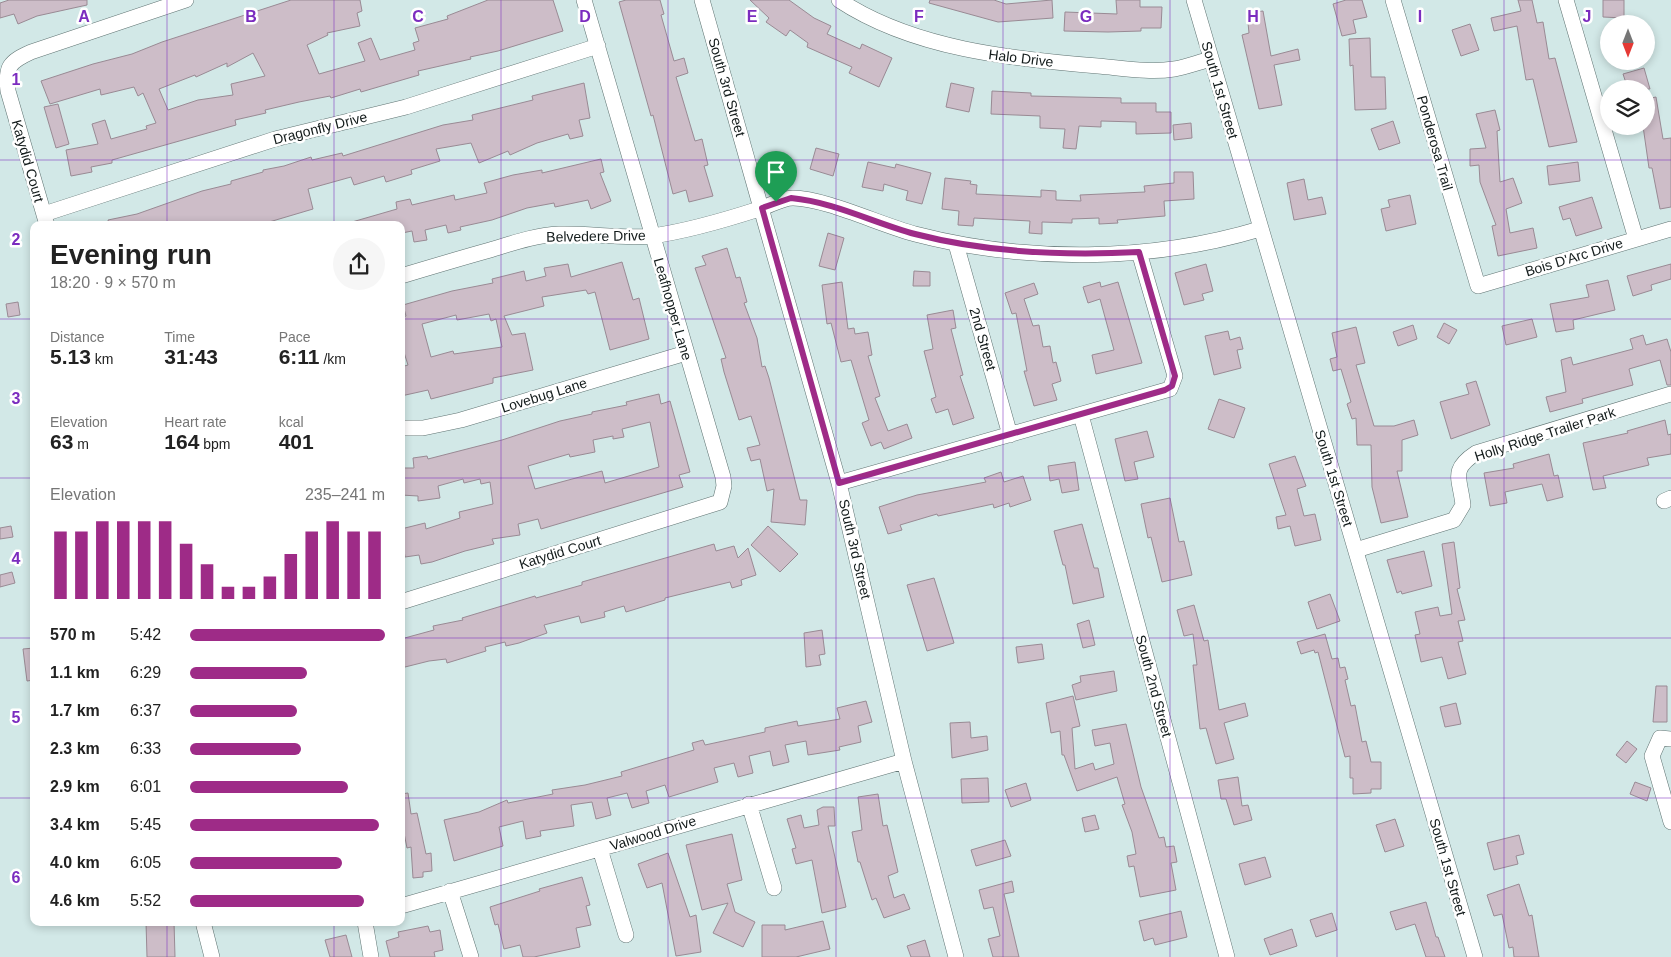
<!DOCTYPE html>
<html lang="en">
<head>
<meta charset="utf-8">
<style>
  :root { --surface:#fff; --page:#f6f6f6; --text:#222; --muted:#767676; --accent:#9e2b87 }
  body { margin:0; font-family:Helvetica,sans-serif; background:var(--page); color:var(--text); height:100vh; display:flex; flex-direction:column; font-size:19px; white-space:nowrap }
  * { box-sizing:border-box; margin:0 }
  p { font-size:16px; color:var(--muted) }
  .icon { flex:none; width:28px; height:28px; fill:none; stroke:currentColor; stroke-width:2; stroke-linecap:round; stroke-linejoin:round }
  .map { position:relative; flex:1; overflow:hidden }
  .drawer { position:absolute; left:30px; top:221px; width:375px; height:705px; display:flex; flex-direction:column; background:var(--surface); border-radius:10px; box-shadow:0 2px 8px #0003 }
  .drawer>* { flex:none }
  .needle { width:32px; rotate:180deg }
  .controls { position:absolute; left:1600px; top:15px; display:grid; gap:10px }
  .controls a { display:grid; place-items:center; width:55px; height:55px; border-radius:50%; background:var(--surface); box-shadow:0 2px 8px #0003; font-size:25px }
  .pin { position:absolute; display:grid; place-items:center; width:42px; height:42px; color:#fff; margin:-51px -21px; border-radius:50% 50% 50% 0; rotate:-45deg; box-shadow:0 0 5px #0007 }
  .pin .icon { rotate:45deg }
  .round { display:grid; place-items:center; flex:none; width:52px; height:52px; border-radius:26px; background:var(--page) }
  .summary { display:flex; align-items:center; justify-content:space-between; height:85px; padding:0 20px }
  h1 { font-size:28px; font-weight:600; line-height:38px }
  .figures { display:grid; grid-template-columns:repeat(3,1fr); gap:8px; height:85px; padding:5px 20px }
  .figures div { display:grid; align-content:center }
  .figures b { font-size:21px; font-weight:600 }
  .figures small { font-size:14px; font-weight:400 }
  .figures p { font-size:14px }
  .chart { height:140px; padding:10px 20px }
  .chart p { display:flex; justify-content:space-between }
  .chart svg { width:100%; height:90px; margin-top:5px; stroke:var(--accent); stroke-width:6 }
  ul { padding:0 20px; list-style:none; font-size:16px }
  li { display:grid; grid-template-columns:80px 60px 1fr; align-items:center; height:38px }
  li i { height:12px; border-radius:6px; background:var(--accent) }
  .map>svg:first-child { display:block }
  .building { fill:#cdbdc8; stroke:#998a94; fill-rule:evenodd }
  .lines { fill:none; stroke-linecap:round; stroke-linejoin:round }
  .minor-casing { stroke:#607473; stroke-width:16 }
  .minor { stroke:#fff; stroke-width:15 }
  .route-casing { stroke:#fff; stroke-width:10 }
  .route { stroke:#9e2b87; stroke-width:6 }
  .grid { fill:none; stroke:#7b2cbf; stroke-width:1; stroke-opacity:0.55 }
  .labels { text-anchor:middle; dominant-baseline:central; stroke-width:5; stroke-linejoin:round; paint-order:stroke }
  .street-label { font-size:14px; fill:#131b1b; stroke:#fff }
  .grid-label { font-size:16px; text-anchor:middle; font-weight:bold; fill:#7b2cbf; stroke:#fff; stroke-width:5; stroke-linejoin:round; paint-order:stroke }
</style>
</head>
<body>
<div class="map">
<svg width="1671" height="957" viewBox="0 0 1671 957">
  <rect width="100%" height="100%" fill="#d2e8e7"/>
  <path class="building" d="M9,0H87V5L37,16L18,24L14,14L0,18V3Z
    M291,0H360L362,11L357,13L360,26L327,33L328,35L307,45L319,74L365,61L358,43L371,38L380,60L415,50L413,43L419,41L415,28L448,19L447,16L488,0H553L563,31L498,51L470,57L471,59L418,71L419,75L361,92L360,89L331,98L330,96L299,102L265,110L266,113L235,120L236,125L112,160V163L91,167L92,172L71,176L66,150L98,144L92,124L105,120L111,139L147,129L146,126L156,123L143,93L138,96L134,87L101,95L100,89L50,104L41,81L93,64L132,54L162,42ZM253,53L265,76L231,84L233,95L198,100L168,110L159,89L195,75L196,77L227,63V67Z
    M626,0H660L664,14L661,15L674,61L684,58L688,73L676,77L695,141L702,139L708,165L704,166L713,196L689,202L686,190L673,194L653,115L651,116L619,2Z
    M750,0H789L814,18L831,26L827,34L860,49L862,44L892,58L879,87L849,73L852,67L807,47L808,43L790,30L786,36L766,22L769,18Z
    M930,0H994L1006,4L1052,0L1053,18L998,22L929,3Z
    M1116,0H1140V7H1162L1161,28H1141V31L1108,32L1064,31L1065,12L1117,14Z
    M1346,0H1362L1367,17L1353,20L1356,33L1342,36L1333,4Z
    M1518,0H1532L1537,23L1543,22L1549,59L1555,58L1577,142L1549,147L1533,79L1526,80L1517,26L1494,31L1491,18L1521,11Z
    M1603,0H1624V18L1603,17Z
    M1263,11L1271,56L1298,49L1300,60L1274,65L1282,105L1259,109L1242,35L1249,33L1247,13Z
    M1470,24L1479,50L1461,56L1452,30Z
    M1370,38L1371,77H1385L1386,109L1355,110L1353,65L1350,66L1349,39Z
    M1644,68L1650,89H1628L1623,74Z
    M584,83L590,118L579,120L583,136L570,139L568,134L537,143L510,155L508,151L479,163L471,143L436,149L440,161L411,170L412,174L386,182L384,176L354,185L351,177L308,189L313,209L259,225H109L108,220L137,214L202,191L231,184V181L263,172V170L284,166L311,157L312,160L342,153L343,156L443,125L473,120L472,115L533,100L532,96Z
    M951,83L974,88L969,112L946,107Z
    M992,91L1031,93V96L1121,98V103H1156V112H1171V133L1136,134V122L1101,121V127L1079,126L1076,149L1063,148L1065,129L1040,128V116L991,114Z
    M1656,97L1663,139L1671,138V207L1660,209L1652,168H1649L1643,126H1646V99Z
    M58,104L69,144L56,148L44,107Z
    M1495,110L1500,130L1497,131L1500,182L1513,178L1522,203L1506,209L1510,233L1533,228L1537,248L1498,256L1492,226L1496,225L1480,182L1479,165L1470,166V149L1486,148L1476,114Z
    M1393,121L1400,143L1379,150L1371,129Z
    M1191,123L1192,138L1174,140L1173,125Z
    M816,148L839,154L833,176L810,169Z
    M601,159L604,172L600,173L611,201L591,209L588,200L555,207L554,203L527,208L492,220L460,227L461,230L448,233L446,225L425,230L427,240L414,242L412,231L402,233L401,225H352V222L397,209L396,202L410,199L412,205L454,195L455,200L487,193L484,183L513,175L542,170V173Z
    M868,162L895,168L896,164L931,173L922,204L906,200L908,191L884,184L883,191L862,187Z
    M1578,162L1580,181L1549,185L1547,166Z
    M1174,172H1193L1194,199L1164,201L1165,216L1117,220L1118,223L1099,224V218L1072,219V223L1042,222V234L1029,233L1030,221L974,218L973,226L958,225L959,211L942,209L945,178L971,181L970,184L977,185L976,194L1041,197V190L1056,191V200L1081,201L1080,195L1145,192L1144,186L1174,183Z
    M1304,179L1308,200L1322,197L1326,214L1294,220L1287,183Z
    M1410,195L1416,224L1386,231L1381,209L1390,207L1388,200Z
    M1592,197L1602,228L1576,236L1570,218L1563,220L1559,207Z
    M828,233L844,238L835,270L819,266Z
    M727,248L736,278L740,277L747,302L744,303L757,338L762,367L765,366L769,378L800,500H807L805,525L771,522L774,489L767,491L760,459L751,461L747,448L760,445L751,416L739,420L724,372L721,359L726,358L695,268L706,265L702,256Z
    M622,262L633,300L639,298L649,339L610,350L595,292L588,294L586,290L542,297L544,306L504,316L512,335L525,333L533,370L493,378V383L431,399L428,390L401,396V367L408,365L401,343V318L406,316L403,305L452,291L493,283L492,279L524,271L526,281L546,276L544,268L568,264L571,277ZM489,314L491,321L496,319L502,347L454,354L453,351L431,357L422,324L456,315L457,320Z
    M1206,264L1213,291L1202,294L1204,300L1184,305L1175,273Z
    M1671,264V279L1651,285L1652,290L1633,296L1627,276Z
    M914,271L930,272V286H913Z
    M1608,280L1615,310L1573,320L1574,329L1556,332L1550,304L1589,297L1586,285Z
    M842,282L848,329L854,328L855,334L868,332L872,355L868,356L880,396L875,398L888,431L907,424L912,438L884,449L881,442L871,446L862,423L869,420L851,360L841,362L831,323L827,324L822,285Z
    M1100,282L1101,287L1118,282L1142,363L1096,374L1092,355L1114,350L1100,299L1088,303L1083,287Z
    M1034,283L1038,294L1024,299L1033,326L1039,325L1043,347L1050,346L1053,363L1056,362L1061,381L1052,384L1057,400L1034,406L1024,371H1027L1016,313L1012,314L1005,293Z
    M18,302L20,315L8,317L6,304Z
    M953,310L956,328L951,329L963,375L960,376L974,418L953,425L948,409L936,413L931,399L936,397L924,351L933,349L927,315Z
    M1532,319L1537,337L1506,345L1502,326Z
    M1444,323L1457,330L1449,344L1437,337Z
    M1413,325L1417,339L1398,346L1393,332Z
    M1356,327L1365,363L1356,365L1374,426H1394L1414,420L1418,435L1402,440V471H1397L1408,517L1381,523L1372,487L1371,445H1357L1356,418L1352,419L1347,404L1351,402L1341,369L1333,371L1330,359L1337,357L1332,333Z
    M1228,331L1230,340L1240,337L1243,349L1237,350L1241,368L1214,375L1205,336Z
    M1643,335L1646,345L1667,339L1671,352V385H1667L1660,360L1629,369L1633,385L1582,399L1583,403L1550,412L1546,397L1566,392L1561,360L1571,357L1573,365L1633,349L1630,339Z
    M1476,381L1490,425L1451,439L1440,402L1469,394L1466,384Z
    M659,394L661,404L670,401L690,472L679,475L683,487L541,529L538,519L518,524L520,535L492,539L494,544L465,551L432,562L421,564L419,555L405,557L401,529L425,523L426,529L460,518L459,512L493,504L490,482L481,484L480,479L464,483L463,479L438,486L440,498L418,501V496L401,495V468H414L413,458L427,456L428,459L502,440L560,421L592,414V412L627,405L626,402ZM650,422L659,467L605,483L602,471L535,489L528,466L569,454L570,457L595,452L593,440L613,436V439L624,437L622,429Z
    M1219,399L1245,408L1234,438L1208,429Z
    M1665,420L1668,435L1671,434V454L1647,458L1649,465L1603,476L1606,488L1593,490L1583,443L1628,433L1627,431Z
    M1147,431L1154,457L1134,462L1138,479L1125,481L1115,439Z
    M1549,454L1554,476L1558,475L1563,497L1547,501L1542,484L1505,492L1507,503L1490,506L1484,473L1514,468L1513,464Z
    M1295,456L1306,486L1297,489L1304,516L1315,514L1321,540L1295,546L1290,526L1278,529L1276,517L1286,515L1269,464Z
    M1075,462L1079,490L1062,493L1059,479L1050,481L1048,466Z
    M1001,472L1004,482L1023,476L1031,500L1010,507L1009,503L994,508L993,504L938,516L937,514L900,525L902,530L888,534L879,507L917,495L986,482L984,478Z
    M1170,498L1179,542L1184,541L1192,575L1162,582L1151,537L1148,538L1141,504Z
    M1082,524L1094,568H1098L1104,597L1073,604L1065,565H1063L1054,531Z
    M11,526L13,537L0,539V528Z
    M768,526L798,554L780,572L751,545Z
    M1454,542L1460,588L1457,589L1465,620L1458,621L1463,641L1458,642L1466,674L1448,679L1442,657L1421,662L1415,635L1420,634L1415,612L1438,607L1440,616L1452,614L1442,544Z
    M714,544L716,551L734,546L738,558L748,548L756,575L741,580L742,585L732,588L730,582L665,598V600L626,612L624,606L604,612L605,617L581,623L579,616L544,625L547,633L519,643L506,646L505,642L485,647L486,651L447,663L446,659L429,661L401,668V639L434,630L433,626L463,620L462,618L535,596L536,598L582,585V582Z
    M1424,551L1432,586L1402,594L1401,591L1397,593L1387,560Z
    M12,572L15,583L0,587V575Z
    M934,578L954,643L927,651L907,585Z
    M1330,594L1340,621L1317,629L1308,602Z
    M1194,605L1204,641L1208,640L1219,710L1245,703L1248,716L1224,723L1234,759L1216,764L1206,728L1200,729L1193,665H1197L1193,634L1184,636L1177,610Z
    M1089,620L1095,645L1083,648L1077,624Z
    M822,630L825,654L819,655L821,665L806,667L804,633Z
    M1325,634L1332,659L1338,658L1340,668L1345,667L1348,679L1345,680L1351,706L1355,705L1362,742L1366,741L1371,762H1381V789H1371V793L1353,794V778H1350V756L1345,757L1318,652L1315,653L1314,650L1301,654L1297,642Z
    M1042,644L1044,659L1018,663L1016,647Z
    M34,648V680L27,681L23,649Z
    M1114,671L1117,691L1076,700L1072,685L1081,682L1080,676Z
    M1656,686H1667V722H1653Z
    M1073,696L1080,726L1072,728L1075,769L1093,763L1095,770L1114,764L1110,743L1095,746L1092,730L1126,724L1141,787L1159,838L1164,837L1166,847L1174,846L1177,862L1171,863L1176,890L1140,897L1134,866L1129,867L1127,856L1136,854L1132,832L1122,805L1125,804L1117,777L1077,791L1064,755H1062L1060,731L1051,733L1046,703Z
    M866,701L872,722L858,726L861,742L839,747L840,750L808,755L806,741L785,745L789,762L773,766L770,751L749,756L753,773L738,777L734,763L714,768L718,782L669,797L665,785L646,791L649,803L632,808L627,793L607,798L611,815L596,819L592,802L571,805L574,826L540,831L541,836L526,839L523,821L499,827L503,846L454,861L444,820L479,812L507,800L508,803L553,794L552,790L585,785L622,776L621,772L694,750L692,743L703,740L705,745L765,732V728L797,721L798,726L840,719L837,708Z
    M1456,703L1461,724L1445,727L1440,707Z
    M970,722L971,738L987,736L988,750L952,758L950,723Z
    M1627,741L1637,749L1626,763L1616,755Z
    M1238,777L1242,806L1248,805L1252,820L1234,825L1226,799H1221L1218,780Z
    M988,778L989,802L962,803L961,779Z
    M1635,782L1651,788L1647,801L1630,794Z
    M1026,783L1031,800L1011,807L1005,790Z
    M408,793L411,814L417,813L426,854L431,853L432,871L423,872V877L413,878L411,847L407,848L404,833H401V794Z
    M878,794L883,826L887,825L898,872L888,876L894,898L904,894L910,909L884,918L876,898L872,900L860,862H858L852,832L862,830L858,797Z
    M823,807H834L835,826H828L846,907L822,913L812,860L796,864L792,849L796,848L787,819L801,815L804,828L819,825L817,810Z
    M1095,815L1099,829L1085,832L1082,818Z
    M1395,819L1404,846L1385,852L1376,825Z
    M732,834L742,880L727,884L735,912L755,922L743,947L713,933L728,903L702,910L686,845Z
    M1519,835L1524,854L1516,856L1518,864L1494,870L1487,843Z
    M1005,840L1011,856L976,866L971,850Z
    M668,853L690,917L696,915L701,952L676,956L662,883L647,888L638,864Z
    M1265,857L1271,877L1245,885L1239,864Z
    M582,877L590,905L586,906L591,925L576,928L580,947L534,957H523L520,945L504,949L498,924L495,925L490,907L540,891L539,889Z
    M1012,881L1014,892L1004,894L1019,957H993L988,939L1000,936L993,907L984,909L979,890Z
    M1519,884L1529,916L1532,915L1539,957H1514L1513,947L1509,948L1502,914L1494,916L1487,895Z
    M1426,902L1436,937H1438L1445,957H1426L1415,924L1396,930L1390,912Z
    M1181,911L1187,937L1155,945L1153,938L1144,941L1139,921Z
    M1332,913L1337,930L1316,937L1310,920Z
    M823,921L830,949L796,957H762V925H785V930Z
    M146,922H174L175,957H147Z
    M428,926L430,932L440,930L443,950L434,952L435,957H390L386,941L399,937L398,932Z
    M1292,929L1297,946L1270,955L1264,939Z
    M346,935L352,957H330L325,940Z
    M925,940L930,957H911L907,946Z"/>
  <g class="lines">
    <g class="minor-casing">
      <path id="minor" d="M702,0L839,483L904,761L956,957
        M839,0C913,49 1012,59 1098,66C1122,68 1150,73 1174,69C1186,67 1199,62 1211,59
        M1194,0L1475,957
        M1393,0L1478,286L1671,229
        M1566,0L1636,239
        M44,214L275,139L406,107L598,46
        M47,225L8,91C5,67 9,62 31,52L186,0
        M956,244L1010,435
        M401,276C431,267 461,258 490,250C513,243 536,235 559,234C590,233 621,239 652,236C688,231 725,220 759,209C770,206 781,198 793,198C824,198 881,225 915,234C1027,263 1150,262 1260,229
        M1081,415L1227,957
        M401,428H423L461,420L686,353
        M839,483L1170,389L1175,376L1139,252
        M1664,501L1671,498
        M1356,550L1454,520L1463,505C1460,478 1450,470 1476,453L1671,394
        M401,602L720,502L724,486L723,477L584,0
        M1671,739L1660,738L1652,756L1671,822
        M749,804L774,888
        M600,849L626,935
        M450,891L471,957
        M401,906L904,761
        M203,922L212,957
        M365,922L371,957"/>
    </g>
    <use href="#minor" class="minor"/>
  </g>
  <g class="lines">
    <g class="route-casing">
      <path id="route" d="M791,198C834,202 874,223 915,234C988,253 1063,256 1139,252L1175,376L1172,386L1165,390L839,483L762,208Z"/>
    </g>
    <use href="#route" class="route"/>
  </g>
  <path class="grid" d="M167,0V225M334,0V225M501,0V957M668,0V957M836,0V957M1003,0V957M1170,0V957M1337,0V957M1504,0V957M0,160H1671M0,319H34M401,319H1671M0,478H34M401,478H1671M0,638H34M401,638H1671M0,798H34M401,798H1671M167,922V957M334,922V957"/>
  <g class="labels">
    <g class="street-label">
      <text transform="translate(1021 58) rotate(7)">Halo Drive</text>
      <text transform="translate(727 87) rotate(74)">South 3rd Street</text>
      <text transform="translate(1220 90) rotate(74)">South 1st Street</text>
      <text transform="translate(320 128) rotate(-14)">Dragonfly Drive</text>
      <text transform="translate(1435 143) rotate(74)">Ponderosa Trail</text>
      <text transform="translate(28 161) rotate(74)">Katydid Court</text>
      <text transform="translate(596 236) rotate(-1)">Belvedere Drive</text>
      <text transform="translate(1574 257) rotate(-17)">Bois D'Arc Drive</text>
      <text transform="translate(673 309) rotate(74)">Leafhopper Lane</text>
      <text transform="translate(983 339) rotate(74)">2nd Street</text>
      <text transform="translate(544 395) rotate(-17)">Lovebug Lane</text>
      <text transform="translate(1545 434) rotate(-18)">Holly Ridge Trailer Park</text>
      <text transform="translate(1334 478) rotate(73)">South 1st Street</text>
      <text transform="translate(855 549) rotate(77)">South 3rd Street</text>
      <text transform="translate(560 552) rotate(-17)">Katydid Court</text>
      <text transform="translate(1154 686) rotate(75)">South 2nd Street</text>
      <text transform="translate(653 833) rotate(-17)">Valwood Drive</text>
      <text transform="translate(1448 867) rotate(74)">South 1st Street</text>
    </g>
  </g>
  <g class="grid-label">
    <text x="84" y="22">A</text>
    <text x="251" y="22">B</text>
    <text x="418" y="22">C</text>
    <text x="585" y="22">D</text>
    <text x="752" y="22">E</text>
    <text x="919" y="22">F</text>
    <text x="1086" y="22">G</text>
    <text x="1253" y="22">H</text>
    <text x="1420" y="22">I</text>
    <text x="1587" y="22">J</text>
    <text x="16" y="85">1</text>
    <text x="16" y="245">2</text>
    <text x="16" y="404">3</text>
    <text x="16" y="564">4</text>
    <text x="16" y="723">5</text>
    <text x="16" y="883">6</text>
  </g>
</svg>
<div class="controls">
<a><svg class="needle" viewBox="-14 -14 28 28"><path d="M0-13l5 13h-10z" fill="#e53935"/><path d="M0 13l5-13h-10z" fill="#767676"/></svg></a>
<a><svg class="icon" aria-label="layers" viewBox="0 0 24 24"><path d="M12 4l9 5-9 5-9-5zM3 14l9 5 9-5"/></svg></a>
</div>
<div class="pin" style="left:776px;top:202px;background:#1e9e55"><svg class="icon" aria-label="arrive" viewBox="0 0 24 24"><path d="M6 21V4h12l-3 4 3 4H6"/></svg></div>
<section class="drawer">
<div class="summary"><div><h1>Evening run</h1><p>18:20 · 9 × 570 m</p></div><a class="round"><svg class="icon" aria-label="share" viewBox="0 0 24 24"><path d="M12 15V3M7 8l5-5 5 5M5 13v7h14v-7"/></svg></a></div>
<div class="figures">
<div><p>Distance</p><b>5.13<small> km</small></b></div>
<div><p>Time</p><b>31:43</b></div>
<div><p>Pace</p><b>6:11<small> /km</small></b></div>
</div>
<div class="figures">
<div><p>Elevation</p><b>63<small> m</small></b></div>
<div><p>Heart rate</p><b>164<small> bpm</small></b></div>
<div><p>kcal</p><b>401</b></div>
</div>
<div class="chart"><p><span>Elevation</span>235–241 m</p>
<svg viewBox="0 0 160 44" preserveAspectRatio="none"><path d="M5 44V11M15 44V11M25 44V6M35 44V6M45 44V6M55 44V6M65 44V17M75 44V27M85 44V38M95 44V38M105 44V33M115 44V22M125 44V11M135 44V6M145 44V11M155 44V11"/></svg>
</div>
<ul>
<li><b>570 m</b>5:42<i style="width:100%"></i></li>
<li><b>1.1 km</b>6:29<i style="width:60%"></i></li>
<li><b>1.7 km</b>6:37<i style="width:55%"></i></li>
<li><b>2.3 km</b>6:33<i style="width:57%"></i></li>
<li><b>2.9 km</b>6:01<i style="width:81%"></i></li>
<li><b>3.4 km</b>5:45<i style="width:97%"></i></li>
<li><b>4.0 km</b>6:05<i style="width:78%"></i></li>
<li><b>4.6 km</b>5:52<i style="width:89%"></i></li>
</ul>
</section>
</div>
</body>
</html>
